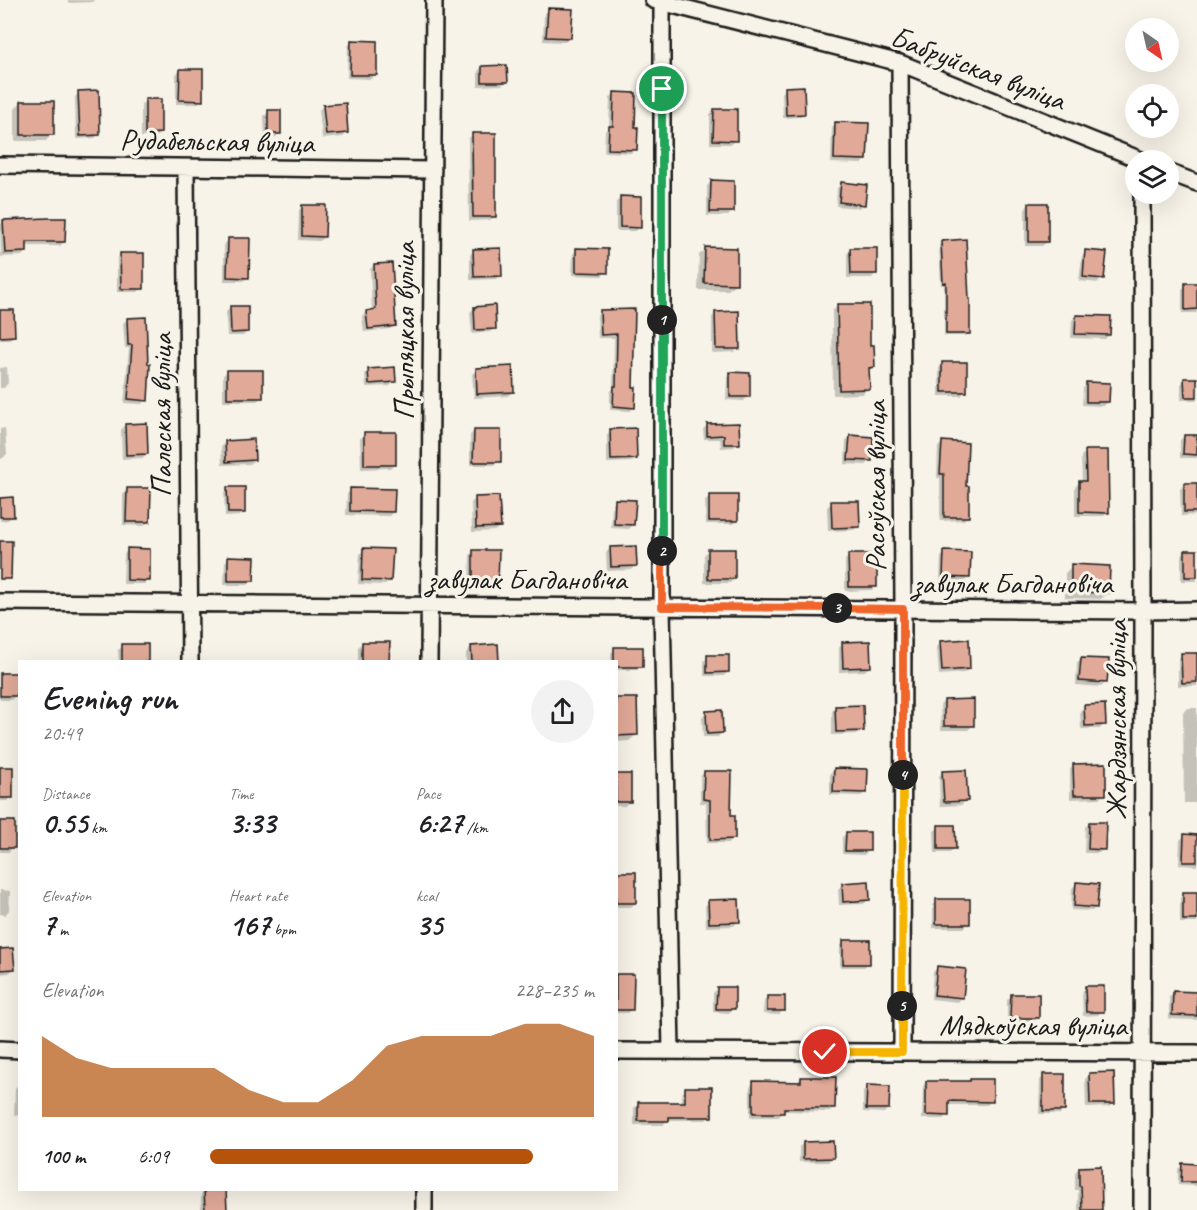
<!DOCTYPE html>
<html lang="en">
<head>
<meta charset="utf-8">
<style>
  :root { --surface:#fff; --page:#f2f2f2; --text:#202124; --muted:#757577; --accent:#b45309 }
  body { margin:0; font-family:Caveat,sans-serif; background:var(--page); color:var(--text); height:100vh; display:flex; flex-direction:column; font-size:22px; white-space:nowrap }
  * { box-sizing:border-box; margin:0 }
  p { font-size:20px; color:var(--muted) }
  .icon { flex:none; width:33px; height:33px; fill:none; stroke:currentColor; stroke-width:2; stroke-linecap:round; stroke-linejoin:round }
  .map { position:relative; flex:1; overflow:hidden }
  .panel { position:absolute; left:18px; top:660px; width:600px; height:531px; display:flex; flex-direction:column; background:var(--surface); border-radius:0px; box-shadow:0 6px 24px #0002 }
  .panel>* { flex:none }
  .needle { width:39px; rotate:146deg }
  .fabs { position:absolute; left:1125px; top:18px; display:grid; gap:12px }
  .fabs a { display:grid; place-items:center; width:54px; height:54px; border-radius:50%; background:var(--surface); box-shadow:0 6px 24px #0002; font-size:30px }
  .pin { position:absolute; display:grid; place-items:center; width:51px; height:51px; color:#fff; margin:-26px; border:3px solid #fff; border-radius:50%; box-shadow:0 2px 6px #0007 }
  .km { position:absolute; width:30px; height:30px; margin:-15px; border-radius:50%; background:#222; color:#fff; font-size:16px; line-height:30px; text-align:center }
  .round { display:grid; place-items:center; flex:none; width:63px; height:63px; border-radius:32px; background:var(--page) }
  .overview { display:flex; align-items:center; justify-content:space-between; height:102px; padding:0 24px }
  h1 { font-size:33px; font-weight:800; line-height:45px }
  .stats { display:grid; grid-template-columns:repeat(3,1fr); gap:9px; height:102px; padding:6px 24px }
  .stats div { display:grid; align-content:center }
  .stats b { font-size:30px; font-weight:800 }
  .stats small { font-size:16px; font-weight:400 }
  .stats p { font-size:16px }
  .chart { height:168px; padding:12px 24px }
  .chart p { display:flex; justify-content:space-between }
  .chart svg { width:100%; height:108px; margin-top:6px; fill:var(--accent); opacity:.7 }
  ul { padding:0 24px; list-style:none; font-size:20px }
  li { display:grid; grid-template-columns:96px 72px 1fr; align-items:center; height:45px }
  li i { height:15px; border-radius:8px; background:var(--accent) }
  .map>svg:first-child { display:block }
  .shadow { fill:#0003 }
  .building { fill:#e1a998; stroke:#1c1c1c; stroke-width:1.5 }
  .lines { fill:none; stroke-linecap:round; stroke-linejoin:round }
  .street-casing { stroke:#1c1c1c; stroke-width:20 }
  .street { stroke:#f7f3e8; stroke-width:15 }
  .split-1-casing { stroke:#fff; stroke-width:12 }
  .split-2-casing { stroke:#fff; stroke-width:12 }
  .split-3-casing { stroke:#fff; stroke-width:12 }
  .split-4-casing { stroke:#fff; stroke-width:12 }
  .split-5-casing { stroke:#fff; stroke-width:12 }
  .split-6-casing { stroke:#fff; stroke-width:12 }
  .split-1 { stroke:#22a559; stroke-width:8 }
  .split-2 { stroke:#22a559; stroke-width:8 }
  .split-3 { stroke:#f0652b; stroke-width:8 }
  .split-4 { stroke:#f0652b; stroke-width:8 }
  .split-5 { stroke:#f5b400; stroke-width:8 }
  .split-6 { stroke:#f5b400; stroke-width:8 }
  .labels { text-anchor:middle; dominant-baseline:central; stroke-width:6; stroke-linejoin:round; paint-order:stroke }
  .street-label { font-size:30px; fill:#1c1c1c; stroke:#f7f3e8 }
</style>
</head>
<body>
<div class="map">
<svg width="1197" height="1210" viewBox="0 0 1197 1210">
  <rect width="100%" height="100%" fill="#f7f3e8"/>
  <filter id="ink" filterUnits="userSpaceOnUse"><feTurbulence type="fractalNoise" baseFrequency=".0167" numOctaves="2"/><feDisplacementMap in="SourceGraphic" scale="12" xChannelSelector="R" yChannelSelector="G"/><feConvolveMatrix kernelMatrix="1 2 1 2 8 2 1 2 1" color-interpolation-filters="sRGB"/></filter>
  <g filter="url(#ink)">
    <path class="shadow" d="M68,0H95L93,2L68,3Z
      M549,9L570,38L565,42L543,41L544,13Z
      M352,42L375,74L371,79L347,78L348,46Z
      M482,67L506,81L502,85L478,86V71Z
      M181,70L201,100L197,104H176V74Z
      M786,88L804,113L799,117L783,118L782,93Z
      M79,93L99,134L95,138L76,139L75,97Z
      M614,94L633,128L636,149L631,153L604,152L605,131L609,127L610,98Z
      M145,101L160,133L156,137H141V105Z
      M21,102L52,134L46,141H15V109Z
      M323,106L347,133L343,137L322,139L319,110Z
      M715,110L735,140L731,144H710V114Z
      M269,112L279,133L275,138H265L264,116Z
      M836,123L866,160L862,164L831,163L832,127Z
      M472,135L495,216L490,220L469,221L468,139Z
      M711,182L732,212L728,216H707V186Z
      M842,184L864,204L859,208L836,206L837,188Z
      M621,198L639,227L635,231H616V202Z
      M1029,204L1047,242L1042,246H1025V209Z
      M303,206L324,236L320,241L298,240L299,210Z
      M4,221L64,242L60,246H26V252L22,256L1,257L0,225Z
      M229,240L248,277L244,281H224V244Z
      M942,242L969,333L966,336H944V285H941L939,245Z
      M706,249L735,284L728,290H698L699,255Z
      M474,250L501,275L496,279L470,280V255Z
      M577,250L606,272L602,276L572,275L573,254Z
      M851,250L876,273L872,278H847V254Z
      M1086,252L1103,278L1098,283L1079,281L1082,256Z
      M121,254L142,288L138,292H117V258Z
      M374,265L395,325L390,329L364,332L362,316L366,312L372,311L370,269Z
      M1186,285H1197V313H1182V289Z
      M838,306L873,367L867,372L868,389L862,394L833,395L832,311Z
      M230,308L247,332L243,336H227L226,312Z
      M475,308L495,328L490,332L472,334L470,312Z
      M634,310L632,388L634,407L630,411L610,410V392L613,389L614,338H598L597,315L601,311Z
      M0,312L13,336L9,340H0Z
      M716,313L739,348L734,352L712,353V317Z
      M1076,316L1109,335L1105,339L1071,338L1072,320Z
      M128,319L146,400L142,404L124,403L129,348H125L123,323Z
      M943,364L965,391L961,396H939V368Z
      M7,367L8,383L4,388H0V368Z
      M369,370L394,381L390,386L366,387L365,374Z
      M477,370L513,392L508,396L474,398L472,374Z
      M228,371L262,397L257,401H223V375Z
      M731,374L748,396L744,401L726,400L727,378Z
      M1197,379V400H1181V384L1185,380Z
      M1087,384L1107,402L1103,406L1082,405L1083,388Z
      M125,425L147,454L143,458L122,459L121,430Z
      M708,425L738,443L734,447L721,448L720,439H704L703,429Z
      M5,428L7,454L3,458L0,459V429Z
      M474,431L499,461L495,465H470V435Z
      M611,431L636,458L632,462L607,463V435Z
      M365,433L395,464L390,468L361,469L360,438Z
      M1184,436H1197V458H1180V440Z
      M850,437L871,461L866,465L845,464L846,441Z
      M226,442L254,460L250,464L222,465L221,446Z
      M942,443L964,488L968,516L964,520L940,521V478H937L938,447Z
      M1086,452L1108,512L1104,516H1075V487L1080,482H1082L1081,456Z
      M1197,484V515L1181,516L1180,489L1184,485Z
      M228,488L244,512L240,516L225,517L224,493Z
      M127,489L149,521L144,526L123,525V494Z
      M351,490L393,512L389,516L346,515L347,494Z
      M710,497L737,520L733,524H706L705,501Z
      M0,499L13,516L8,520L0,521Z
      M475,499L499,527L495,531L472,532L471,503Z
      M616,501L633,524L629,529L611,528L612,505Z
      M832,503L859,526L854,530L828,531L827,507Z
      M610,548L636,565L631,570L607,571L606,553Z
      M364,549L390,581L385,585L358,584L360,554Z
      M128,550L148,580L144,584H123L124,554Z
      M474,551L497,582L492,587L469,586L470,555Z
      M708,551L734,579L730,583H704V555Z
      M1185,551H1197V581H1181V556Z
      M945,553L968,578L964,582L940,581L941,557Z
      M849,556L876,586L872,590L845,591V560Z
      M229,558L252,581L248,585H224L225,562Z
      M1072,566L1108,593L1101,599L1065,598V573Z
      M363,643L388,662H358V647Z
      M843,643L870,666L865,671L839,672V648Z
      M941,643L969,669L964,673L939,675L937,647Z
      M123,646L147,662H119L118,650Z
      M471,647L497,662H466V653Z
      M615,649L641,666L637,670H616V662H611V653Z
      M1197,654V686H1178V659L1182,655Z
      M708,657L728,672L724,676H704V661Z
      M1081,659L1106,682L1101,687L1076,685L1077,663Z
      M0,674L15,696L11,700H0Z
      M616,700L636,735L629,741L616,742Z
      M944,701L973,725L968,730H941L940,705Z
      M836,707L863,730L858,734L832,735V711Z
      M1084,707L1104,724L1100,729H1081L1080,711Z
      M1188,708H1197V803H1184L1183,712Z
      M706,713L722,732L718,737H703L702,717Z
      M1074,765L1104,794L1100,798L1070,799V769Z
      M0,769L12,797L7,801H0Z
      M835,769L866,792L861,796L830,795V773Z
      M704,772L730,816L733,839L729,843H707L706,803H700V777Z
      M943,772L966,800L962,805L940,806L939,776Z
      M616,776L629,801L625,806H616Z
      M0,823L13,847L9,852H0Z
      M1089,823L1104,849L1099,853H1084L1085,827Z
      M939,827L954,848L950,853H935L934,831Z
      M847,833L868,851L864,855L842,854V837Z
      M1184,836H1197V866L1179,865L1180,840Z
      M616,874L635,903L631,907H616Z
      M1076,884L1096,907L1092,911L1071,910L1072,888Z
      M842,885L868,900L864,904L839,905L838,889Z
      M0,890L10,891L9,910L5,915L0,914Z
      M1184,894H1197V923H1180V898Z
      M937,901L968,924L964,928H933V905Z
      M709,902L738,921L734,926L706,927L705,906Z
      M844,942L869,963L864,967H840V946Z
      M0,950L14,969L9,973L0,974Z
      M937,968L962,997L958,1002L931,999L933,972Z
      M616,975L632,1009L627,1013H616Z
      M1086,988L1102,1011L1098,1015L1083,1016L1082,992Z
      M717,989L733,1008L729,1013L713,1012V993Z
      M1174,993H1197V1020L1169,1019V997Z
      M1011,996L1037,1018L1033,1022H1007V1000Z
      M768,997L783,1010L779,1015L763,1014L764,1001Z
      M1089,1075L1113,1103L1109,1107L1086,1108L1085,1079Z
      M1044,1076L1064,1110L1060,1114H1039L1040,1080Z
      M801,1078L834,1107L830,1112L783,1111L779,1117H750V1087L754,1083H796Z
      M927,1082L991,1101L987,1105H947V1115L943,1119H922L923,1086Z
      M20,1084V1116L14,1115L15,1088Z
      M867,1087L888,1108L884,1113L863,1112V1091Z
      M686,1089L710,1116L706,1120H668L663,1125H634V1108L638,1104H681L682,1093Z
      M803,1143L832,1158L828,1162H799V1147Z
      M1183,1165H1197V1186L1178,1185V1169Z
      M1079,1168L1100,1210H1078V1190H1075V1172Z
      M205,1190H225V1210H201V1194Z"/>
    <path class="building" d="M548,8L573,9L571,38L546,37Z
      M351,40L377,41V75H350Z
      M507,65L508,82H482V66Z
      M180,69H203V101L179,100Z
      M804,86L805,114L786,115L785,87Z
      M99,90L100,135L80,136L78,91Z
      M614,92L636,93L635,127H638L637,150L608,149L609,126H613Z
      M145,99H161V133L145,134Z
      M21,101H54V135H21Z
      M346,103L348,133L326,135L323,105Z
      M714,109H737V141L713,140Z
      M268,110H281V134H268Z
      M835,122L869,123L867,160L834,159Z
      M472,133H496V217H473Z
      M711,180L734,181V212H710Z
      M841,182L867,185L865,205L839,202Z
      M620,196L641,197V228L620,227Z
      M1029,203H1048V242H1029Z
      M302,205H326L325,237L302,236Z
      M48,218H66L65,242H27V252L5,253L3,220Z
      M228,238H250L249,278L227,277Z
      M966,239L969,299H970V334H946V282L943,283L941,241Z
      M705,247L737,248V284L704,283Z
      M501,248L502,276L474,277L473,249Z
      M576,248L608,249V273L576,272Z
      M850,248H877V274H851Z
      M1085,250L1107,252L1104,279L1083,277Z
      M120,253H144V289H121Z
      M392,263L396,326L368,329L366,311L376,309L374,264Z
      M1185,283H1197V309L1185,310Z
      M837,304H870V345H874L875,367L869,368L870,389L839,390Z
      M495,305L496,329L475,330L474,307Z
      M230,306H248V332L231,333Z
      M635,309L633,387H636L635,408L613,406L614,386H616L617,334L601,335L600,310Z
      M0,310H14L15,336L0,337Z
      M739,311L740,349H716L715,312Z
      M1076,315L1111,316L1110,335L1075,334Z
      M146,317L148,364H150L148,401L128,399L132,345H128L127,318Z
      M942,362H967V392H942Z
      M513,366L514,392L477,394L476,368Z
      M395,367L396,382L369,384L368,369Z
      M227,370H263V398H227Z
      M730,372L750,373V397H730Z
      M1184,378H1197V397H1185Z
      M1086,382L1110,383L1109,402H1086Z
      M147,423L148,454L126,455L125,424Z
      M739,423L740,444H724V435L707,436V424Z
      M636,428L637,459L611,460L610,429Z
      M474,430H501V462H473Z
      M364,432H396V465H364Z
      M850,435L873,437L872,461L848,460Z
      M1184,435H1197V455L1183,454Z
      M254,439L255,460L226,462L225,441Z
      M942,441L968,443L966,486H969V517H944V474H940Z
      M1085,450H1108L1109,513L1079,512V481H1086Z
      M1184,483H1197V512H1184Z
      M227,487H245V513H228Z
      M127,488H151L150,522H126Z
      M350,488L395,489L394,512L350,511Z
      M709,495H738V521H709Z
      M499,496L501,527L476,528L475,497Z
      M13,497L14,517H0V498Z
      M615,499L636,500L634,525L614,524Z
      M831,501H859L860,527L832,528Z
      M0,541H12L11,579H0Z
      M636,546L637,566L611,567L610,547Z
      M127,548L150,549V581L127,580Z
      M363,548L393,549L391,581L362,580Z
      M708,549H735V579H708Z
      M473,550H499L498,583H473Z
      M1185,550H1197V577H1185Z
      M944,551L971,552L970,578L943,577Z
      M848,554H877V587H849Z
      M228,556L255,557L254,581H228Z
      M1071,564L1110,566L1109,593L1071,592Z
      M969,639L970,669L942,671L940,641Z
      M870,641L871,667L843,668L842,642Z
      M362,642H390L389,662H362Z
      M122,644H148V662H122Z
      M498,644L499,662H472L471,646Z
      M614,647H643V667H616V662H614Z
      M1181,653H1197V682L1182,683Z
      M707,655H729V672L707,673Z
      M1081,658L1109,659L1107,683L1079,681Z
      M0,673H17V696H0Z
      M616,698H637L638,735L616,736Z
      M974,699V726H944V700Z
      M1105,704L1106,725L1085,726L1084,705Z
      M863,705L864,731L836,732L835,706Z
      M722,710L723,733L707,734L706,711Z
      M1106,763V795H1074L1073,764Z
      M0,767H13V798H0Z
      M834,768L868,769L867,793L833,792Z
      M966,770L968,801L944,802L942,771Z
      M704,771H732L731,815H735V839L710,840V800L703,799Z
      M616,774H631V802H616Z
      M0,821H15V848H0Z
      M1089,822H1106L1105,850L1088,849Z
      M938,825H955L956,849H938Z
      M846,832H870V851H845Z
      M1184,834L1197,835V862H1183Z
      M616,872H636V903H616Z
      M869,881L870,900L843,902L842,883Z
      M1076,882L1099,884L1097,908L1074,906Z
      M1183,892H1197V920H1183Z
      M739,899L740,922L709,923L708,900Z
      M936,899H970V924H936Z
      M843,940H870V964H843Z
      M13,948L15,969L0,970V949Z
      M937,966L966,969L963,998L934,995Z
      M616,974H634L633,1010H616Z
      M1085,986H1104V1012H1086Z
      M717,987H735V1009H716Z
      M1173,991L1197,992V1016L1172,1015Z
      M1011,994H1039V1018H1010Z
      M767,996H785V1011H767Z
      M1114,1072L1115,1104H1090L1089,1073Z
      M1043,1074H1065V1111H1043Z
      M801,1077H836L835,1108H784V1113H753V1081L801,1082Z
      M970,1079H993V1102L949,1101V1116L926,1115V1081H970Z
      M867,1085L890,1086L889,1109H866Z
      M685,1087H712V1117H669V1121H638V1102H685Z
      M833,1141L834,1158L803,1159V1142Z
      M1182,1163L1197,1164V1182H1181Z
      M1101,1166L1102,1210H1082L1081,1186H1079V1167Z
      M204,1190H226L227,1210H205Z"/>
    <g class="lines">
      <g class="street-casing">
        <path id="street" d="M653,0L900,63L1141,160
          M662,2V607L671,1051
          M900,63L903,609L902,1052
          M0,165L433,170
          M186,168L190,662
          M1168,172L1197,183
          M0,602L1143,611L1197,610
          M429,662L434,0
          M0,1049L20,1050
          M616,1051L1197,1053
          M424,1210V1190
          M1142,1210L1143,611L1142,194"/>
      </g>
      <use href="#street" class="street"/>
    </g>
  </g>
  <g class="lines" filter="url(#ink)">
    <g class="split-1-casing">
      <path id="split-1" d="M662,89V320"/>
    </g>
    <g class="split-2-casing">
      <path id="split-2" d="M662,320V551"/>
    </g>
    <g class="split-3-casing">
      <path id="split-3" d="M662,551V607L837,608"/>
    </g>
    <g class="split-4-casing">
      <path id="split-4" d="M837,608L903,609V775"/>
    </g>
    <g class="split-5-casing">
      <path id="split-5" d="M902,1006L903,775"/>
    </g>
    <g class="split-6-casing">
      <path id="split-6" d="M825,1052H902V1006"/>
    </g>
    <use href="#split-1" class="split-1"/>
    <use href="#split-2" class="split-2"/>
    <use href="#split-3" class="split-3"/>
    <use href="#split-4" class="split-4"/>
    <use href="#split-5" class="split-5"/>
    <use href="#split-6" class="split-6"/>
  </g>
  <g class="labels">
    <g class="street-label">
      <text transform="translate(978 68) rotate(21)">Бабруйская вуліца</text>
      <text transform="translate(217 141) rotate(1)">Рудабельская вуліца</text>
      <text transform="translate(404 331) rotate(-90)">Прыпяцкая вуліца</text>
      <text transform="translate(161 415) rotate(-90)">Палеская вуліца</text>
      <text transform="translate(875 486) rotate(-90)">Расоўская вуліца</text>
      <text x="527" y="579">завулак Багдановіча</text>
      <text x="1013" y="583">завулак Багдановіча</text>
      <text transform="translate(1116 720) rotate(-90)">Жардзянская вуліца</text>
      <text x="1033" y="1025">Мядкоўская вуліца</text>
    </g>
  </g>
</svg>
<div class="fabs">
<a><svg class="needle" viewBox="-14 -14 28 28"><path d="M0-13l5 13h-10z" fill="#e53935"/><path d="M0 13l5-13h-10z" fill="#757577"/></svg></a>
<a><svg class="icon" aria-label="locate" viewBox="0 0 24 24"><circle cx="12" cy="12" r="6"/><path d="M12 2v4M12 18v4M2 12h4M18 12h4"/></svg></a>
<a><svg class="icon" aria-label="layers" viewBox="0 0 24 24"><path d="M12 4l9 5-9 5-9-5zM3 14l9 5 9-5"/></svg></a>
</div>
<div class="pin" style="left:662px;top:89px;background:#1e9e55"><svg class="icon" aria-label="arrive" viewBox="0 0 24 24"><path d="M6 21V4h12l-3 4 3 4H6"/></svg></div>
<div class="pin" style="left:825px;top:1052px;background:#d93025"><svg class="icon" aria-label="check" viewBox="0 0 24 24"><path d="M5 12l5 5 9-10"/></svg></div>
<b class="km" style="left:662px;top:320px">1</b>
<b class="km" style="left:662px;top:551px">2</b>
<b class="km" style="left:837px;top:608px">3</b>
<b class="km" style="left:903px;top:775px">4</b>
<b class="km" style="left:902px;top:1006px">5</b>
<section class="panel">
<div class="overview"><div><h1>Evening run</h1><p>20:49</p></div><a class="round"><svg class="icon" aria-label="share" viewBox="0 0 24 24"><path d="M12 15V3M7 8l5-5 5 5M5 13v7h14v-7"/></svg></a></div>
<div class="stats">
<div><p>Distance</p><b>0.55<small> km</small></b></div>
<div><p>Time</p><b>3:33</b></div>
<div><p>Pace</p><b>6:27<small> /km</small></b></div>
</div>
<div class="stats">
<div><p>Elevation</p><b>7<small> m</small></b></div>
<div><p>Heart rate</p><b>167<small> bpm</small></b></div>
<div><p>kcal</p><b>35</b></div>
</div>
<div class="chart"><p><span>Elevation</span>228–235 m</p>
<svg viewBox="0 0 160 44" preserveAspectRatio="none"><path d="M0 44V11L10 20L20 24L30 24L40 24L50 24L60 33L70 38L80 38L90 29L100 15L110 11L120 11L130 11L140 6L150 6L160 11V44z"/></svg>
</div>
<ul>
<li><b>100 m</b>6:09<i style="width:84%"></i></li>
</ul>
</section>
</div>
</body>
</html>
